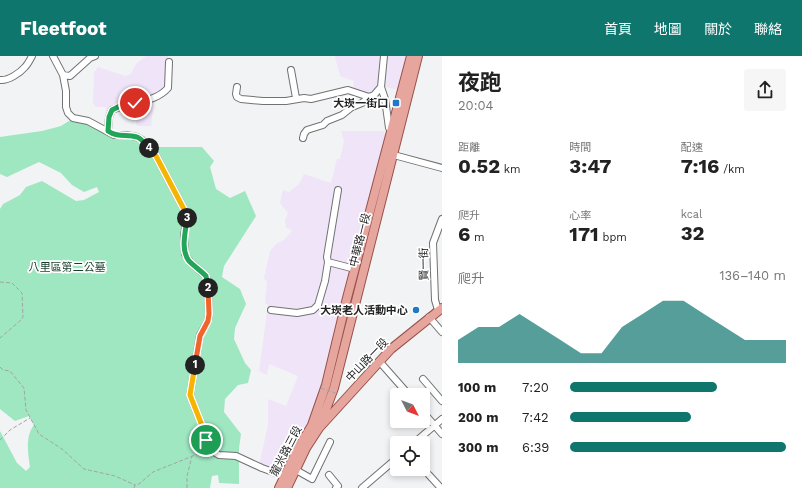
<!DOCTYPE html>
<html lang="zh-TW">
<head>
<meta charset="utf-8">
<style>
  :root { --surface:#fff; --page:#f6f6f6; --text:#222; --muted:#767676; --accent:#0f766e }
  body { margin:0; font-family:"Work Sans","Noto Sans TC",sans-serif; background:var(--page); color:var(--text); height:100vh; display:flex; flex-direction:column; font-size:15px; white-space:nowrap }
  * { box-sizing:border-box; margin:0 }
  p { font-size:13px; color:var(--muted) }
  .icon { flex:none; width:22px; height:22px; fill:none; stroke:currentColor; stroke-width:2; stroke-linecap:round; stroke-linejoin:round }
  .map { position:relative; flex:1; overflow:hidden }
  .drawer { display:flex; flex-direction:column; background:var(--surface); width:360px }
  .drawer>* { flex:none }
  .needle { width:26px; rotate:132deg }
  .buttons { position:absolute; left:390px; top:332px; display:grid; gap:8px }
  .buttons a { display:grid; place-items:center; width:40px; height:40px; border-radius:4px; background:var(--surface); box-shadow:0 2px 6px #0003; font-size:20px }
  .pin { position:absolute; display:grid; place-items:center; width:34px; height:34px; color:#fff; margin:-17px; border:2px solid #fff; border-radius:50%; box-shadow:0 1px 4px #0007 }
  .km { position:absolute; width:20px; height:20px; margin:-10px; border-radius:50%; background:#222; color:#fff; font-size:11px; line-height:20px; text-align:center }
  .round { display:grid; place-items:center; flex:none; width:42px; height:42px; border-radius:4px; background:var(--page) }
  .summary { display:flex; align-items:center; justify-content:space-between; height:68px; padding:0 16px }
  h1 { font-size:22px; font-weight:700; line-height:30px }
  .metrics { display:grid; grid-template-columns:repeat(3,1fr); gap:6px; height:68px; padding:4px 16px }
  .metrics div { display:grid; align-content:center }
  .metrics b { font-size:20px; font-weight:700 }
  .metrics small { font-size:11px; font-weight:400 }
  .metrics p { font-size:11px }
  .chart { height:112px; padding:8px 16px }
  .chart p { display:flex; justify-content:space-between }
  .chart svg { width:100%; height:72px; margin-top:4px; fill:var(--accent); opacity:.7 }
  ul { padding:0 16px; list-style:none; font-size:13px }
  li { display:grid; grid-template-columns:64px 48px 1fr; align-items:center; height:30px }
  li i { height:10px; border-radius:5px; background:var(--accent) }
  header { display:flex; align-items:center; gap:24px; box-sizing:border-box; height:56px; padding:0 20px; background:var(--accent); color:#fff }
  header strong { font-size:19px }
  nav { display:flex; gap:22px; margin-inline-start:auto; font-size:14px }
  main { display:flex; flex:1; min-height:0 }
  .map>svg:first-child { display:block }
  .industrial { fill:#f0e4f8 }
  .green { fill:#9ee7c1 }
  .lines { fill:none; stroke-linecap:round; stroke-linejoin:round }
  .minor-casing { stroke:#717273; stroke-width:8 }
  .major-casing { stroke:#97524a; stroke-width:10 }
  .path { stroke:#a3a4a5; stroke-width:1; stroke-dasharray:4 2; stroke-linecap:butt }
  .minor { stroke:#fff; stroke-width:6 }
  .major { stroke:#e6a69e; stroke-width:8 }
  .path-bridge { stroke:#a3a4a5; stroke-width:1; stroke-dasharray:4 2; stroke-linecap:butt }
  .split-1-casing { stroke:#fff; stroke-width:8 }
  .split-2-casing { stroke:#fff; stroke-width:8 }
  .split-3-casing { stroke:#fff; stroke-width:8 }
  .split-4-casing { stroke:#fff; stroke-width:8 }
  .split-5-casing { stroke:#fff; stroke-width:8 }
  .split-1 { stroke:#f5b400; stroke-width:5 }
  .split-2 { stroke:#f0652b; stroke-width:5 }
  .split-3 { stroke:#22a559; stroke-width:5 }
  .split-4 { stroke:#f5b400; stroke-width:5 }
  .split-5 { stroke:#22a559; stroke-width:5 }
  .poi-dot { fill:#2378c6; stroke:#fff; stroke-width:1.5 }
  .labels { text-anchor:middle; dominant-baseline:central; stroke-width:3.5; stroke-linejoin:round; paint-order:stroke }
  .poi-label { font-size:11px; font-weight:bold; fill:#242424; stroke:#fff; text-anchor:end }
  .street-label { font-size:11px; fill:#242424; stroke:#fff }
  .park-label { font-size:11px; fill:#173d2b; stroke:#fff }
</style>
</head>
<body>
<header>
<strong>Fleetfoot</strong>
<nav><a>首頁</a><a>地圖</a><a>關於</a><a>聯絡</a></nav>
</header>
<main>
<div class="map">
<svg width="442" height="432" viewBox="0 0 442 432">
  <rect width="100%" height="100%" fill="#f2f3f4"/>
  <path class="industrial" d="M146,0H168L169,32L166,38L154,45L151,70H138L136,68L137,49L116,53L111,73L105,69L106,51H96L93,47L94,17L98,11L125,20L131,18L136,8Z
    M335,0H408L399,34L379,30L368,37L353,33L354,25L340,20Z
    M341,75H382L384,76L386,80L318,344L308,366L299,377L282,414L262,412L260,405L268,369V343L286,350L298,320L269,308L267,319L259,315L268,249L265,247L267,226L264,222L270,195L276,188L284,184L292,175L286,171L285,164L288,157L280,147L283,134L289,136L299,128L304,118L331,127L337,103H340L344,85Z"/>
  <path class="green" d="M72,63L97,72L118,82L133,83L140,86L151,96L157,91H202L214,105L210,111L216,133L230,142L245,135L256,160L224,210L222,221L240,233L246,248L235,272L234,283L245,307L251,314L248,327L238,329L225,343L224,356L241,378L239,392V428L219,427L218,419L212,420L210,432H0V375L17,407L26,415L30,411C28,398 25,380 34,369L29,360L15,365L0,353V153L3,148L20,139L26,131L42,125L76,145L84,144L99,136L97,131L84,136L72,129L61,117L39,106L7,121L0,118V81L42,75L61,70Z"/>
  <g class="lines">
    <g class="minor-casing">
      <path id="minor" d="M53,0L63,19L66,35V51L68,57L73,62L88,65L114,79H126L137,81L142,84L156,100L187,159L184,180L185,198L190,206L206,220L208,229L209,258L208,265L200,279L190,339L203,372L209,393L219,399L236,400L262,412L284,420
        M384,0L381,31L385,43L389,72L393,74
        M291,14L296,42
        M63,19L70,20L90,2L95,0
        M0,24C8,25 20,17 25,11C28,8 30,4 32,0
        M237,31L236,38L237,41L241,43L263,45H286L304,42L311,43L348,34L369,41L374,39L381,31
        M108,75L109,61L112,54C130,46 155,47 168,32L169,6
        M303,82L304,78L307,74L323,69L327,65L342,59L352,51L362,47L369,41
        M390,98L442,112
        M338,134L327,201L328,206L355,213
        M271,254L297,257L313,254L318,249L325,225L328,206
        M438,254L435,244L433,187L442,163
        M429,261L442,276
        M379,305L409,339
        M423,323L442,345
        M423,356L442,378
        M414,387L442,363
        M296,414L312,423L330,386
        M329,419L338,430L336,432
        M429,419L441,432
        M362,432L397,402"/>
    </g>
    <g class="major-casing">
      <path id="major" d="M319,372L334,332L418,0
        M279,432L298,392L312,369L326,329L347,242L411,0
        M287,432L306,392L319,372L391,293L442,252"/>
    </g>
    <path class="path" d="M0,226L12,227L22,237L23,261L21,264L0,282
      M0,311L3,314L10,315L24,332L26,354L39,378L62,393L84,413L115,420L135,429
      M0,384L10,374L30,362
      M134,432L135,429L139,428L153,416L205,395
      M187,432V420L192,400"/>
    <use href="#minor" class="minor"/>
    <use href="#major" class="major"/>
    <path class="path-bridge" d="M321,332L338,338"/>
  </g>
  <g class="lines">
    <g class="split-1-casing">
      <path id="split-1" d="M195,309L190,339L203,372L206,384"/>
    </g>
    <g class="split-2-casing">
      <path id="split-2" d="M195,309L200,280L208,265L209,258L208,232"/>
    </g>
    <g class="split-3-casing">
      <path id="split-3" d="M187,162C186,175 180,193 189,205C194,210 201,215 206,220L208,232"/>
    </g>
    <g class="split-4-casing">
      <path id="split-4" d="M149,92L156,100L187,159V162"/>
    </g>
    <g class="split-5-casing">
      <path id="split-5" d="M135,47L122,49L112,54L109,61L108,75C118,82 126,78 137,81C142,83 145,88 149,92"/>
    </g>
    <use href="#split-1" class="split-1"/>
    <use href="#split-2" class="split-2"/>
    <use href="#split-3" class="split-3"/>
    <use href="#split-4" class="split-4"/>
    <use href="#split-5" class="split-5"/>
  </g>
  <g class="poi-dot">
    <rect x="392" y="43" width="8" height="8" rx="2"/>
    <circle cx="416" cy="254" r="4"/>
  </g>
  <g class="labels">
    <g class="poi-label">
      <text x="388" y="47">大崁一街口</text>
      <text x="408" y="254">大崁老人活動中心</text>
    </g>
    <g class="street-label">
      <text transform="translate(360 184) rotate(-76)">中華路一段</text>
      <text transform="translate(424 208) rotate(-91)">賢一街</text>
      <text transform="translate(367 304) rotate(-46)">中山路一段</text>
      <text transform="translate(286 395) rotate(-62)">龍米路三段</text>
    </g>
    <g class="park-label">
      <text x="67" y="211">八里區第二公墓</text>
    </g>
  </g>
</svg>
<div class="buttons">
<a><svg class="needle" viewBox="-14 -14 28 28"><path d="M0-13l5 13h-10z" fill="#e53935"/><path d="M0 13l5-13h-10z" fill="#767676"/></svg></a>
<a><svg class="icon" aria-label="locate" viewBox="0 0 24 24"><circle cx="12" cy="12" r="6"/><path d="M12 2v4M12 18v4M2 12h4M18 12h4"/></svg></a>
</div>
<div class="pin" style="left:206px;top:384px;background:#1e9e55"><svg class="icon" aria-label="arrive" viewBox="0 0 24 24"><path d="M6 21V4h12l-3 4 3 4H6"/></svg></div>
<div class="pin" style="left:135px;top:47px;background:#d93025"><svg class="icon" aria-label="check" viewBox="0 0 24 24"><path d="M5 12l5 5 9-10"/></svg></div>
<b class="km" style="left:195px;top:309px">1</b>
<b class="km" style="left:208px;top:232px">2</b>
<b class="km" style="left:187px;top:162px">3</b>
<b class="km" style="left:149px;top:92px">4</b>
</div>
<section class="drawer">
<div class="summary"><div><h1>夜跑</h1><p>20:04</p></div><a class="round"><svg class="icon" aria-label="share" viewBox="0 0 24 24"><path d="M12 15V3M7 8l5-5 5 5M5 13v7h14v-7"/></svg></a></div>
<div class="metrics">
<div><p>距離</p><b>0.52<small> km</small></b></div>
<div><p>時間</p><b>3:47</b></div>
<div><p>配速</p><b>7:16<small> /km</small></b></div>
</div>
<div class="metrics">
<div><p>爬升</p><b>6<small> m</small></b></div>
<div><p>心率</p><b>171<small> bpm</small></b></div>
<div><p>kcal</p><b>32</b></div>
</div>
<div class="chart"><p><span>爬升</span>136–140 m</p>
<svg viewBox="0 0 160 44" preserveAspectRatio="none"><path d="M0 44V30L10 22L20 22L30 14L40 22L50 30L60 38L70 38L80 22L90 14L100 6L110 6L120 14L130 22L140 30L150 30L160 30V44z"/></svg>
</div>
<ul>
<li><b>100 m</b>7:20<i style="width:68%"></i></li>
<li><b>200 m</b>7:42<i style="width:56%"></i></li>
<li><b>300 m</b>6:39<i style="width:100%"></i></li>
</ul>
</section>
</main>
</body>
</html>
